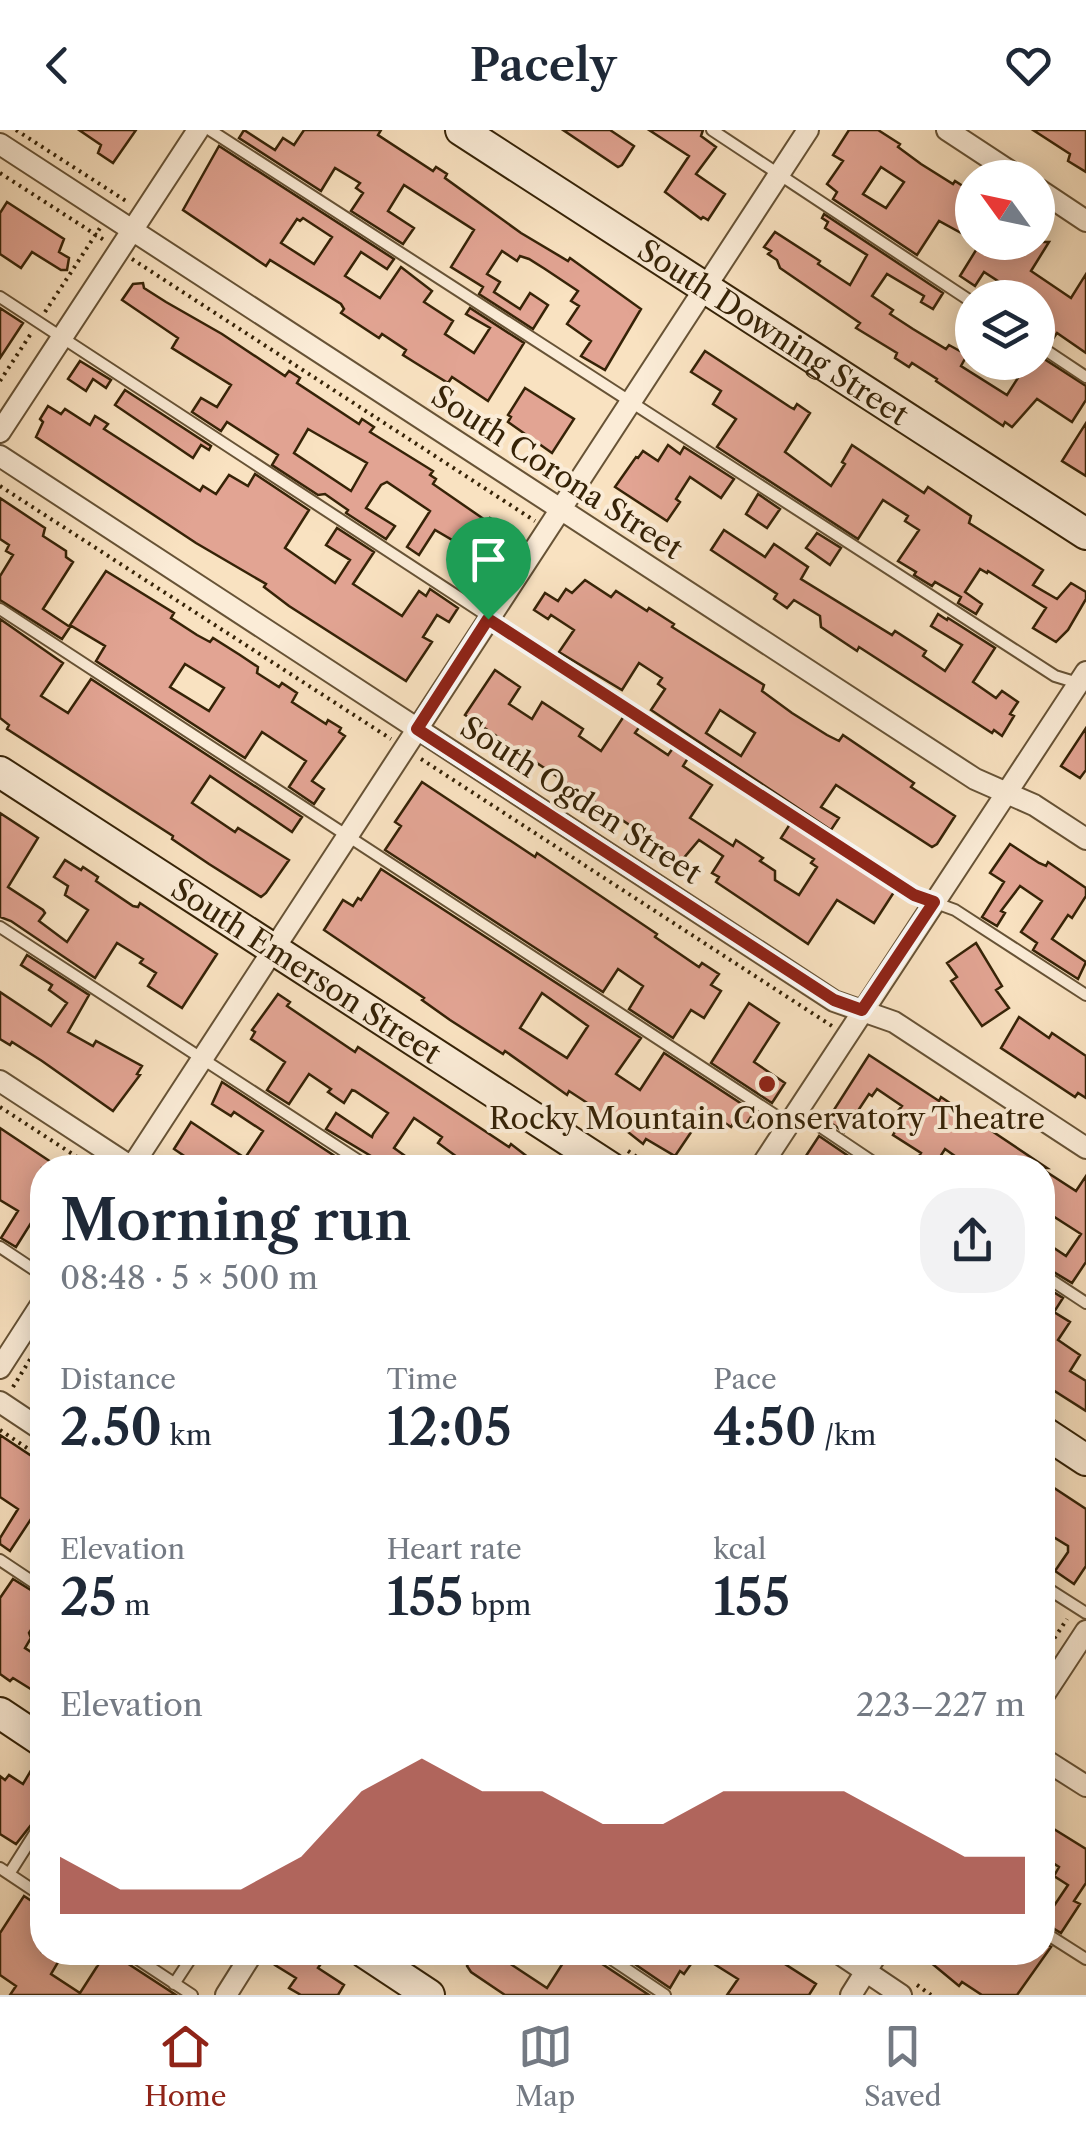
<!DOCTYPE html>
<html lang="en">
<head>
<meta charset="utf-8">
<style>
  :root { --surface:#fff; --page:#f2f2f3; --text:#1f2937; --muted:#747a83; --line:#e0e1e3; --accent:#8f2418 }
  body { margin:0; font-family:"Libre Caslon Text",serif; background:var(--page); color:var(--text); height:100vh; display:flex; flex-direction:column; font-size:38px; white-space:nowrap }
  * { box-sizing:border-box; margin:0 }
  p { font-size:32px; color:var(--muted) }
  .icon { flex:none; width:55px; height:55px; fill:none; stroke:currentColor; stroke-width:2; stroke-linecap:round; stroke-linejoin:round }
  .map { position:relative; flex:1; overflow:hidden }
  .sheet { position:absolute; left:30px; top:1025px; width:1025px; height:810px; display:flex; flex-direction:column; background:var(--surface); border-radius:40px; box-shadow:0 5px 25px #0003 }
  .sheet>* { flex:none }
  .needle { width:65px; rotate:303deg }
  .fabs { position:absolute; left:955px; top:30px; display:grid; gap:20px }
  .fabs a { display:grid; place-items:center; width:100px; height:100px; border-radius:50%; background:var(--surface); box-shadow:0 5px 25px #0003; font-size:50px }
  .pin { position:absolute; display:grid; place-items:center; width:85px; height:85px; color:#fff; margin:-102px -42px; border-radius:50% 50% 50% 0; rotate:-45deg; box-shadow:0 0 10px #0007 }
  .pin .icon { rotate:45deg }
  .round { display:grid; place-items:center; flex:none; width:105px; height:105px; border-radius:40px; background:var(--page) }
  .headline { display:flex; align-items:center; justify-content:space-between; height:170px; padding:0 30px }
  h1 { font-size:55px; font-weight:600; line-height:75px }
  .metrics { display:grid; grid-template-columns:repeat(3,1fr); gap:15px; height:170px; padding:10px 30px }
  .metrics div { display:grid; align-content:center }
  .metrics b { font-size:50px; font-weight:600 }
  .metrics small { font-size:28px; font-weight:400 }
  .metrics p { font-size:28px }
  .chart { height:280px; padding:20px 30px }
  .chart p { display:flex; justify-content:space-between }
  .chart svg { width:100%; height:180px; margin-top:10px; fill:var(--accent); opacity:.7 }
  header { display:flex; justify-content:space-between; align-items:center; height:130px; padding:0 30px; background:var(--surface); font-size:45px; font-weight:600 }
  .tab-bar { display:flex; justify-content:space-around; align-items:center; height:140px; border-top:2px solid var(--line); background:var(--surface); font-size:28px; color:var(--muted) }
  .tab-bar a { display:grid; justify-items:center; gap:5px }
  .tab-bar .current { color:var(--accent) }
  .map>svg:first-child { display:block }
  .building { fill:#e2a493; stroke:#362307; stroke-width:2.5; fill-rule:evenodd }
  .lines { fill:none; stroke-linecap:round; stroke-linejoin:round }
  .lane-casing { stroke:#675336; stroke-width:14 }
  .street-casing { stroke:#675336; stroke-width:24 }
  .secondary-casing { stroke:#362307; stroke-width:34 }
  .path { stroke:#362307; stroke-width:4; stroke-dasharray:2.5 5; stroke-linecap:butt }
  .lane { stroke:#fbecd7; stroke-width:10 }
  .street { stroke:#fbecd7; stroke-width:20 }
  .secondary { stroke:#fbecd7; stroke-width:30 }
  .route-casing { stroke:#fff; stroke-width:20 }
  .route { stroke:#8f2418; stroke-width:12 }
  .poi-dot { fill:#8f2418; stroke:#fbecd7; stroke-width:4 }
  .labels { text-anchor:middle; dominant-baseline:central; stroke-width:8; stroke-linejoin:round; paint-order:stroke }
  .street-label { font-size:30px; fill:#362307; stroke:#fbecd7 }
  .poi-label { font-size:30px; fill:#362307; stroke:#fbecd7 }
</style>
</head>
<body>
<header><svg class="icon" aria-label="back" viewBox="0 0 24 24"><path d="M15 5l-7 7 7 7"/></svg>Pacely<svg class="icon" aria-label="heart" viewBox="0 0 24 24"><path d="M12 20l-8-8c-3-5 5-10 8-4 3-6 11-1 8 4z"/></svg></header>
<div class="map">
<svg width="1086" height="1865" viewBox="0 0 1086 1865">
  <rect width="100%" height="100%" fill="#f9e2c1"/>
  <filter id="stains"><feTurbulence type="fractalNoise" baseFrequency=".002" numOctaves="4"/><feColorMatrix values="0 0 0 0 .2 0 0 0 0 .09 0 0 0 0 .02 0 0 0 .5 -.17"/></filter>
  <radialGradient id="worn" r=".72"><stop offset=".6" stop-color="#630" stop-opacity="0"/><stop offset="1" stop-color="#630" stop-opacity=".3"/></radialGradient>
  <path class="building" d="M79,0H136L113,33L98,23L101,15Z
    M244,0L275,20L283,8L294,15L304,0H381L378,5L433,41L436,37L447,44L445,48L521,103L568,131L570,128L641,179L605,240L581,226L591,211L567,194L579,176L571,171L578,161L545,139L529,129L520,126L517,131L502,121L487,144L500,152L494,162L520,179L530,163L548,175L533,199L479,164L483,157L451,137L474,100L404,55L388,81L414,98L403,114L351,81L363,63L356,58L360,53L335,38L321,61L239,8Z
    M563,0H610L634,16L622,35L618,37Z
    M649,0H703L701,6L716,17L696,44L725,64L708,90L703,87L701,89L665,62L689,26Z
    M849,0H878L900,14L898,17L921,34L953,54L955,51L972,62V109L939,91L917,125L833,69L837,62L827,54L843,31L833,25ZM881,37L904,52L886,78L863,64Z
    M1033,0H1086V42L1068,31L1070,24Z
    M219,16L394,129L387,139L361,122L345,146L380,168L401,137L432,161L424,172L453,191L445,204L474,223L490,198L466,184L470,178L524,213L488,271L452,247L448,253L414,232L403,225L406,220L382,204L379,208L341,183L344,179L341,174L270,130L266,136L183,80ZM303,88L332,107L314,134L281,113L297,89L300,91Z
    M7,72L64,109L59,122L69,128L67,140H61L32,122L21,138L0,124V83Z
    M824,84L943,163L933,179L921,172L924,166L887,144L872,166L893,180L890,184L913,199L946,219L949,215L967,225L961,236L1007,265L1028,232H1038V225L1086,256V270L1072,292L1037,269L1012,297L1005,292L1003,296L936,251L937,249L912,233L909,237L895,228L897,223L856,198L860,193L780,138L777,130L768,124L771,121L764,117L775,102L820,131L818,134L850,155L867,125L825,98L828,92L822,88Z
    M981,112H1049L1031,141L1071,168L1086,144V223L1057,203L1050,213L1038,206V168H1024L984,142L975,156L960,146Z
    M143,153L144,158L166,172L222,204L285,246L289,241L300,248L297,253L359,294L362,289L374,297L370,302L433,341L430,345L436,349L433,354L488,392L490,388L509,401L499,416L491,426L458,404L454,411L435,400L419,425L407,417L430,381L387,352L381,355L366,378L395,396L386,409L346,383L348,380L325,364L318,365L272,335L278,325L227,292L221,301L192,282L201,268L217,277L231,255L172,218L178,208L122,170L133,154ZM308,299L367,333L351,361L294,323Z
    M0,178L23,193L0,228Z
    M705,221L790,277L794,279L797,274L810,283L785,322L831,356L845,334L842,332L852,315L924,363L928,357L971,386L969,393L1043,440L1033,455L1057,469L1071,453L1086,462V469L1068,500L1056,512L1033,498L1046,478L988,441L987,443L980,439L965,462L982,474L976,484L958,473L961,467L935,452L932,456L914,445L916,442L898,431L919,400L905,391L908,386L883,370L858,409L717,317L736,289L713,274L721,261L691,242Z
    M80,231L111,250L106,258L93,249L86,261L68,249Z
    M525,258L574,289L552,323L508,292L511,287L508,285Z
    M125,260L211,316L209,320L201,315L193,328L115,275Z
    M48,276L61,284L65,279L90,295L95,286L108,294L104,299L200,361L203,356L216,364L229,345L248,356L255,344L309,380L285,418L335,453L350,430L326,415L337,398L374,422L353,454L402,486L419,461L426,466L430,459L458,478L449,492L437,485L423,507L432,512L406,551L289,476L264,457L266,454L196,413L36,307L43,292L40,289Z
    M1086,293V346L1062,331Z
    M668,315L680,324L684,317L734,349L721,368L690,347L676,369L680,372L667,391L615,357L636,327L638,328L643,321L658,331Z
    M758,364L780,379L767,398L746,384Z
    M0,368L45,398L43,406L66,421V427L73,432L43,479L70,497L62,509L0,470V446L13,425L6,421L9,415L0,409Z
    M724,400L765,427L774,414L808,437L801,449L892,505L895,501L926,521L923,526L945,541L962,515L931,496L938,484L947,490L948,488L995,518L973,552L996,568L1002,561L1018,572L1010,584L1014,586L1002,606L994,600L992,603L859,517L857,521L821,497L820,486L794,470L787,478L774,469L777,464L711,420Z
    M817,403L841,418L830,435L806,418Z
    M106,441L174,483L171,488L197,505L210,512L213,508L240,525L258,537L257,543L279,557L282,553L297,563L292,572L326,594L328,590L341,598L339,602L345,606L312,651L324,659L314,674L289,657L306,631L262,602L245,628L96,531L105,516L70,495ZM185,534L224,558L209,581L170,557Z
    M585,450L611,467L616,461L647,481L649,478L674,494L672,497L764,555L762,561L792,583L827,605L839,611L843,605L914,653L911,657L955,686L937,714L932,717L836,655L821,677L839,688L831,700L651,580L665,559L658,554L662,548L639,533L622,560L559,522L574,500L551,485L548,489L534,480L545,463L558,471L566,459L572,463ZM720,580L755,603L741,626L706,603Z
    M0,489L63,533L41,566L68,583L91,549L302,687L292,702L210,646L192,673L235,702L238,698L289,730L266,763L261,767L209,734L172,709L173,706L7,599L9,595L0,588Z
    M495,540L520,557L509,574L532,589L542,572L583,599L579,606L601,621L624,586L640,596L635,603L668,625L673,618L688,628L683,636L712,655L690,688L733,716L736,710L763,728L760,731L775,741V750L799,765L817,737L811,733L814,729L781,708L790,694L894,762L874,793L837,770L808,814L716,752L719,747L712,743L723,726L699,710L682,730L465,585Z
    M1086,598V640L1080,648L1061,636Z
    M422,652L535,727L537,723L657,804L655,807L699,837L702,833L719,844L711,855L721,861L704,888L691,880L673,908L629,879L643,856L618,839L603,862L385,720L401,696L395,692Z
    M0,683L38,708L8,757L43,780L45,783L39,791L67,812L88,780L65,765L68,756L54,747L65,730L81,740L83,737L98,747L96,751L133,776L138,777L140,773L217,824L182,878L148,856L156,843L140,833L143,829L117,813L95,848L11,791L0,787Z
    M1010,714L1039,733L1046,736L1048,732L1086,758V766L1072,788L1068,785L1052,809L1086,832L1078,849L1033,820L1037,813L1021,802L1042,771L1020,756L1001,781L1005,783L997,796L982,787L1004,752L990,743Z
    M381,739L641,908L616,944L640,960L664,923L754,982L746,995L734,992L731,997L706,980L675,1026L646,1009L643,1014L604,983L602,987L590,979L592,976L569,961L567,965L505,921L503,924L450,890L422,870L424,868L324,800L343,770L353,776L358,768L361,770ZM542,863L588,896L567,928L520,898Z
    M976,813L1002,856L996,860L1009,878L982,896L951,851L957,847L947,833Z
    M27,825L89,865L68,902L93,916L96,911L142,936L137,944L140,945L113,981L42,931L12,912L10,915L0,909V862L51,896L67,873L49,860L52,855L21,835Z
    M278,864L290,872L287,876L355,922L358,917L509,1017L511,1014L542,1038H472L438,1013L442,1007L414,988L394,1018L422,1038H391L326,999L336,983L372,1007L373,1004L388,983L355,961L352,960L344,973L328,962L331,959L309,944L289,974L267,960L285,932L251,909L255,902L252,900Z
    M749,873L779,893L754,932L785,953L772,973L711,933Z
    M1019,887L1049,908L1052,903L1086,926V968L1078,963L1075,967L1001,918Z
    M869,925L939,971L941,967L1047,1038H972L945,1019L933,1038H912L921,1023L893,1005L905,985L898,981L902,976L877,959L872,966L869,964L844,1002L828,991L830,986Z
    M222,952L353,1038H202L174,1019L191,992L245,1028L263,1001L234,982L231,986L212,974Z
    M0,998L60,1038H42V1089L36,1085L16,1117L1,1108L18,1081L0,1070Z
    M819,1006L866,1038H798Z
    M1042,1039L1076,1061L1086,1046V1132L1072,1153L1042,1135V1110L1066,1126L1081,1104L1042,1079Z
    M1042,1155L1063,1168L1054,1182L1070,1192L1058,1210L1080,1225L1070,1241L1086,1251V1281L1042,1253Z
    M0,1305L42,1333V1392L33,1386L10,1421L0,1414V1408L18,1379L0,1367Z
    M1042,1350L1086,1379V1436L1074,1454L1055,1441L1068,1422V1416L1042,1400Z
    M13,1449L42,1467V1483L29,1503L31,1508L25,1518L42,1529V1566L13,1548L10,1551L0,1544V1468Z
    M33,1637L42,1643V1681L16,1714L0,1704V1646L5,1650L9,1645L23,1654Z
    M1049,1696L1086,1719V1753L1074,1771L1080,1774L1061,1803L1043,1792L1068,1755L1054,1746L1059,1737L1042,1726V1706Z
    M24,1766L42,1778V1822H64L51,1844L80,1863L98,1835L80,1822H110L176,1865H10L16,1856L0,1845V1803Z
    M1042,1812L1051,1817L1017,1865H982L962,1852L959,1856L918,1822H1042Z
    M283,1822H329L318,1838L344,1855L338,1865H301L289,1858L296,1848L275,1835Z
    M455,1822H516L509,1833L547,1858L570,1822H584L649,1865H505L471,1842L467,1836L469,1832Z
    M617,1822H766L816,1854L809,1865H727L738,1849L698,1824L684,1844L680,1841L670,1858Z"/>
  <g class="lines">
    <g class="lane-casing">
      <path id="lane" d="M210,0L1055,546L1081,554
        M712,0L972,172
        M0,167L914,765L955,780L1086,865
        M1038,215L1086,247
        M0,479L778,987L809,989L882,1038
        M0,797L370,1038
        M0,1117L42,1145
        M1042,1144L1086,1173
        M0,1430L42,1458
        M1042,1455L1086,1483
        M0,1738L42,1766
        M9,1744L42,1692
        M1042,1801L1086,1829
        M127,1822L192,1865
        M601,1822L665,1865
        M174,1854L195,1822"/>
    </g>
    <g class="street-casing">
      <path id="street" d="M947,0L1020,48
        M0,14L975,649L1034,675L1086,709
        M1038,59L1086,91
        M0,302L198,0
        M0,326L834,871L894,892L1086,1018
        M0,951L133,1038
        M131,1038L808,0
        M760,1038L1086,542
        M0,1238L42,1173
        M0,1272L42,1300
        M1042,1568L1086,1501
        M1042,1628L1086,1656
        M837,1822L901,1865
        M226,1865L253,1822
        M851,1865L878,1822"/>
    </g>
    <g class="secondary-casing">
      <g id="secondary">
        <path id="s1" d="M461,0L1086,404"/>
        <path id="s2" d="M0,642L611,1038"/>
        <path d="M1042,1301L1086,1330"/>
        <path d="M0,1583L42,1611"/>
        <path d="M364,1822L429,1865"/>
      </g>
    </g>
    <path class="path" d="M16,0L129,73
      M0,43L104,110
      M132,129L535,391
      M45,182L100,98
      M0,251L32,202
      M0,356L391,609
      M421,629L832,896
      M0,977L94,1038
      M628,1021L653,1038
      M157,1029L170,1038
      M13,1257L42,1210
      M0,1300L42,1328
      M1042,1527L1067,1489
      M917,1855L931,1865"/>
    <use href="#lane" class="lane"/>
    <use href="#street" class="street"/>
    <use href="#secondary" class="secondary"/>
  </g>
  <g class="lines">
    <g class="route-casing">
      <path id="route" d="M488,489L914,765L934,772L862,880L834,870L417,599Z"/>
    </g>
    <use href="#route" class="route"/>
  </g>
  <circle class="poi-dot" cx="767" cy="954" r="10"/>
  <g class="labels">
    <g class="street-label">
      <text stroke="none"><textPath href="#s1" startOffset="372">South Downing Street</textPath></text>
      <text transform="translate(557 342) rotate(33)">South Corona Street</text>
      <text transform="translate(581 670) rotate(33)">South Ogden Street</text>
      <text stroke="none"><textPath href="#s2" startOffset="365">South Emerson Street</textPath></text>
    </g>
    <g class="poi-label">
      <text x="767" y="988">Rocky Mountain Conservatory Theatre</text>
    </g>
  </g>
  <rect width="100%" height="100%" filter="url(#stains)"/>
  <rect width="100%" height="100%" fill="url(#worn)"/>
</svg>
<div class="fabs">
<a><svg class="needle" viewBox="-14 -14 28 28"><path d="M0-13l5 13h-10z" fill="#e53935"/><path d="M0 13l5-13h-10z" fill="#747a83"/></svg></a>
<a><svg class="icon" aria-label="layers" viewBox="0 0 24 24"><path d="M12 4l9 5-9 5-9-5zM3 14l9 5 9-5"/></svg></a>
</div>
<div class="pin" style="left:488px;top:489px;background:#1e9e55"><svg class="icon" aria-label="arrive" viewBox="0 0 24 24"><path d="M6 21V4h12l-3 4 3 4H6"/></svg></div>
<section class="sheet">
<div class="headline"><div><h1>Morning run</h1><p>08:48 · 5 × 500 m</p></div><a class="round"><svg class="icon" aria-label="share" viewBox="0 0 24 24"><path d="M12 15V3M7 8l5-5 5 5M5 13v7h14v-7"/></svg></a></div>
<div class="metrics">
<div><p>Distance</p><b>2.50<small> km</small></b></div>
<div><p>Time</p><b>12:05</b></div>
<div><p>Pace</p><b>4:50<small> /km</small></b></div>
</div>
<div class="metrics">
<div><p>Elevation</p><b>25<small> m</small></b></div>
<div><p>Heart rate</p><b>155<small> bpm</small></b></div>
<div><p>kcal</p><b>155</b></div>
</div>
<div class="chart"><p><span>Elevation</span>223–227 m</p>
<svg viewBox="0 0 160 44" preserveAspectRatio="none"><path d="M0 44V30L10 38L20 38L30 38L40 30L50 14L60 6L70 14L80 14L90 22L100 22L110 14L120 14L130 14L140 22L150 30L160 30V44z"/></svg>
</div>
</section>
</div>
<nav class="tab-bar">
<a class="current"><svg class="icon" aria-label="home" viewBox="0 0 24 24"><path d="M3 11l9-7 9 7M6 9v11h12V9"/></svg>Home</a>
<a><svg class="icon" aria-label="map" viewBox="0 0 24 24"><path d="M3 6l6-2 6 2 6-2v14l-6 2-6-2-6 2zM9 4v14M15 6v14"/></svg>Map</a>
<a><svg class="icon" aria-label="saved" viewBox="0 0 24 24"><path d="M7 4h10v16l-5-4-5 4z"/></svg>Saved</a>
</nav>
</body>
</html>
